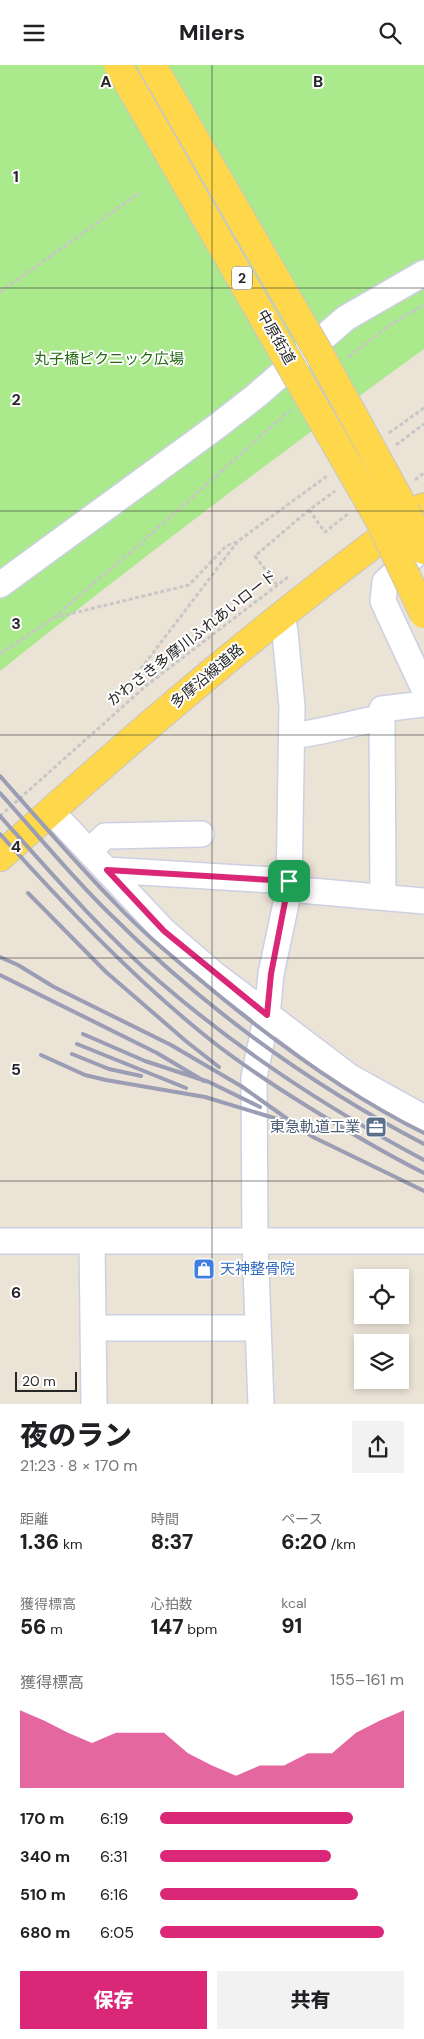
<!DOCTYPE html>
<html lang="ja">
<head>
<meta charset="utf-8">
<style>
  :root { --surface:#fff; --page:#f2f2f2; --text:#202124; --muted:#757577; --accent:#db2777 }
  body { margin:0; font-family:"DM Sans","Noto Sans JP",sans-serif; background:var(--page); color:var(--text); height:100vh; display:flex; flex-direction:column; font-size:19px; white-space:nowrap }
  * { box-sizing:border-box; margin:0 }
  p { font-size:16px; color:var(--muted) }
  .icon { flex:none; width:28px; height:28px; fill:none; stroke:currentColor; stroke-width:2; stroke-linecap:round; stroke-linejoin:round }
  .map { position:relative; height:1339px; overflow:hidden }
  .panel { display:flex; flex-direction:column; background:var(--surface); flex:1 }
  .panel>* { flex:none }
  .fabs { position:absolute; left:354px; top:1204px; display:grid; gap:10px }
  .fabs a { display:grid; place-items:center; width:55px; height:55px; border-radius:0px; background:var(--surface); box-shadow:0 2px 8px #0003; font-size:25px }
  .scale { position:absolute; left:15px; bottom:12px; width:62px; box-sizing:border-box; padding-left:5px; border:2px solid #272727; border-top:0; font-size:14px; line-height:18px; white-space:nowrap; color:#272727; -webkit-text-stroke:4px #fff; paint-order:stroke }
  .pin { position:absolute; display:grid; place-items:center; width:42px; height:42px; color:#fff; margin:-21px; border-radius:10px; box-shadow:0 2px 8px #0006 }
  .round { display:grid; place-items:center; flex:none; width:52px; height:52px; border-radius:0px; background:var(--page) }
  .headline { display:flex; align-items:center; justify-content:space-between; height:85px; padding:0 20px }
  h1 { font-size:28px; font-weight:800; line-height:38px }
  .figures { display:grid; grid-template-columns:repeat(3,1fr); gap:8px; height:85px; padding:5px 20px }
  .figures div { display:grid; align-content:center }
  .figures b { font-size:21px; font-weight:800 }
  .figures small { font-size:14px; font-weight:400 }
  .figures p { font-size:14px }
  .chart { height:140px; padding:10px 20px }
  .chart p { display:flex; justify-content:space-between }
  .chart svg { width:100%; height:90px; margin-top:5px; fill:var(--accent); opacity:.7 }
  .action { display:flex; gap:10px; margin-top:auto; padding:10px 20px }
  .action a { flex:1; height:58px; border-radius:0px; background:var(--accent); color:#fff; font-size:20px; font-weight:800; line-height:58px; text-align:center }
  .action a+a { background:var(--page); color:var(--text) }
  ul { padding:0 20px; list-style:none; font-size:16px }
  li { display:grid; grid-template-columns:80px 60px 1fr; align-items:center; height:38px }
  li i { height:12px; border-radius:6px; background:var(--accent) }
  header { display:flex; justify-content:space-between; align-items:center; height:65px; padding:0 20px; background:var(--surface); font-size:22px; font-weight:800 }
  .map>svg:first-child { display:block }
  .green { fill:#abe98d }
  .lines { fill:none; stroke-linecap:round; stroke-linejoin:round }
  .minor-casing { stroke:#ccd0e3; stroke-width:28 }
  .major-casing { stroke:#c7c7c7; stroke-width:30 }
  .path { stroke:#c7c7c7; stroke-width:3; stroke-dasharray:4 2.5; stroke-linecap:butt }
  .minor { stroke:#fff; stroke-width:25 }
  .major { stroke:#fed74a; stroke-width:28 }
  .rail { stroke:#9a9db4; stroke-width:4 }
  .major-bridge-casing { stroke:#c7c7c7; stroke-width:30; stroke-linecap:butt }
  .major-bridge { stroke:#fed74a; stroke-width:28 }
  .route-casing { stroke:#fff; stroke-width:10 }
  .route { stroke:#db2777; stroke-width:6 }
  .grid { fill:none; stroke:#272727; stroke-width:1; stroke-opacity:0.55 }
  .labels { text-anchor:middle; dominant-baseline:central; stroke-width:4; stroke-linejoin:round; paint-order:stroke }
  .shield { fill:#fff; stroke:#686868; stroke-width:1 }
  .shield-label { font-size:14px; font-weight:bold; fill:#272727 }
  .street-label { font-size:15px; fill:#272727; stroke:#fff }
  .park-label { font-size:15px; fill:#236a12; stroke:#fff }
  .service-label { font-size:15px; fill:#4e5e75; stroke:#fff; text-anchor:end }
  .shop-label { font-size:15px; fill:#366cbe; stroke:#fff; text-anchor:start }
  .grid-label { font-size:16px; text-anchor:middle; font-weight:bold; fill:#272727; stroke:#fff; stroke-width:4; stroke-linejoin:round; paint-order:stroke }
</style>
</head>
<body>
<header><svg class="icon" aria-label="menu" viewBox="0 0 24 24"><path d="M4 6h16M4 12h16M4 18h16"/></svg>Milers<svg class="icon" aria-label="search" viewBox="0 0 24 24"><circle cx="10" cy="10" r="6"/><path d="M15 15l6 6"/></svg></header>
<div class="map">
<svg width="424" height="1339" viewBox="0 0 424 1339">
  <rect width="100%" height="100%" fill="#ece3d7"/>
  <path class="green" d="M0,0H424V284C280,388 139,495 0,606Z"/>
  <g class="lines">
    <g class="minor-casing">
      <path id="minor" d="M416,489L385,517L383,536L424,624
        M0,520L216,362L257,330L346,253L424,208
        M382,652V644L424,639
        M292,671C323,667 351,659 382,652L383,832
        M51,746L164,866L214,909L350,1012L424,1053
        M90,786L105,771L201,769
        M107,805L289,816
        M289,824L424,836
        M0,1176H424
        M92,1176L94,1339
        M93,1263H258
        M261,1339L255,1177L254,1012L267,950L271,909L289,824L292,642L285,567L282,550"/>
    </g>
    <g class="major-casing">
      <path id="major" d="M386,410L405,445
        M364,428L382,460
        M0,792C136,669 275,550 424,442"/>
    </g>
    <path class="path" d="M0,227L139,128
      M348,292L391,259L424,240
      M389,368L424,343
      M396,380L424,359
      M415,415L424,408
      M309,445L325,467L349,448
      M277,520L255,491L309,445L335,426
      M53,553L189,520L226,481L237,477
      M0,589L52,554L141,478L290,345
      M147,620L140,614V605L238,476L327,411
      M0,751L147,620L288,512"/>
    <use href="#minor" class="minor"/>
    <use href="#major" class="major"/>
    <path class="rail" d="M0,711C38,754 75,797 115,838C142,867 174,893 205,919C272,975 345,1029 424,1068
      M0,728C36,768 71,811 110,849C202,941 309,1019 424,1079
      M0,751C51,808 102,867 160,917C241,987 330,1045 424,1095
      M0,769C65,841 132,912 208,973C238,997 270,1018 302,1038C342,1063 382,1087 424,1108
      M28,828L106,907L187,977L219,1002
      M0,892L18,900L54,922L171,980L241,1021L313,1072L424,1126
      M0,910L157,988L204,1016
      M83,969L145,996L209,1017L260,1042
      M77,979L186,1023
      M72,989L109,1004L141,1011
      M41,990L85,1010L106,1015L205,1032L284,1056"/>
    <g class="major-bridge-casing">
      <path id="major-bridge" d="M118,0L364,428
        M152,0L319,288L386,410
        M405,445L424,485
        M382,460L424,549"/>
    </g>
    <use href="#major-bridge" class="major-bridge"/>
  </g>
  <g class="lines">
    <g class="route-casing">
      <path id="route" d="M107,805L289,816L271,909L267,950L164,866Z"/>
    </g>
    <use href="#route" class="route"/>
  </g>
  <path class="grid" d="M212,0V1339M0,223H424M0,446H424M0,670H424M0,893H424M0,1116H424"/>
  <defs>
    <g id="office-square" transform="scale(1.125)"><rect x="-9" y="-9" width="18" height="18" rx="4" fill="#5c6f8a" stroke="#fff"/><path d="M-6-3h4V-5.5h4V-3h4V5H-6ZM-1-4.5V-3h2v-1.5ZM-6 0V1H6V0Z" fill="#fff"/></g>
    <g id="shop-square" transform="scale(1.125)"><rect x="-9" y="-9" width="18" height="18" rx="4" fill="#3f7fe0" stroke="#fff"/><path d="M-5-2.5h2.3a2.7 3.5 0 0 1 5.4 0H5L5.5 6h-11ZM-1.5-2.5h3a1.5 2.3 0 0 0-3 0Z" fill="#fff"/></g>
  </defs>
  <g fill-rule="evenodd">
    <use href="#office-square" x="376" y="1062"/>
    <use href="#shop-square" x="204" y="1204"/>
  </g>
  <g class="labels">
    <rect class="shield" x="232" y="201.5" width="20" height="23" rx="4"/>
    <g class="shield-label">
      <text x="242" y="213">2</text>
    </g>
    <g class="street-label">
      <text transform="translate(276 272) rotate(60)">中原街道</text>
      <text transform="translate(192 573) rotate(-38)">かわさき多摩川ふれあいロード</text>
      <text transform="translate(207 611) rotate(-40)">多摩沿線道路</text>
    </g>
    <g class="park-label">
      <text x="109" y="294">丸子橋ピクニック広場</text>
    </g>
    <g class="service-label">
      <text x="360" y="1062">東急軌道工業</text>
    </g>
    <g class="shop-label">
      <text x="220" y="1204">天神整骨院</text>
    </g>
  </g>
  <g class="grid-label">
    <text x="106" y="22">A</text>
    <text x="318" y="22">B</text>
    <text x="16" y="117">1</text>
    <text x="16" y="340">2</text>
    <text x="16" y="564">3</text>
    <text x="16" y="787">4</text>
    <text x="16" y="1010">5</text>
    <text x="16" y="1233">6</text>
  </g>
</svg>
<div class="fabs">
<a><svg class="icon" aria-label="locate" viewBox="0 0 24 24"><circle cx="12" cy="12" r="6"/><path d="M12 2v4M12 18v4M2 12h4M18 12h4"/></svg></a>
<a><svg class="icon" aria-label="layers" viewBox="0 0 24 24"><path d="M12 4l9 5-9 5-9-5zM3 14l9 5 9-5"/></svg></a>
</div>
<div class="scale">20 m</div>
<div class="pin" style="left:289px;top:816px;background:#1e9e55"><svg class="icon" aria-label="arrive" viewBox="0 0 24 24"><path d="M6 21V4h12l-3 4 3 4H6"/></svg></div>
</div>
<section class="panel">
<div class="headline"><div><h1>夜のラン</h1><p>21:23 · 8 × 170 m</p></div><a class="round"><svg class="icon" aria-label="share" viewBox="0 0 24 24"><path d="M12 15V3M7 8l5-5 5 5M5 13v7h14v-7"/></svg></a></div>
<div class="figures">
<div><p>距離</p><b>1.36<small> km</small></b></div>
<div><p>時間</p><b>8:37</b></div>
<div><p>ペース</p><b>6:20<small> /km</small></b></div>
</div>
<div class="figures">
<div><p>獲得標高</p><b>56<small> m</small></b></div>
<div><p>心拍数</p><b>147<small> bpm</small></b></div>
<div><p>kcal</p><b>91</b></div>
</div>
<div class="chart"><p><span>獲得標高</span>155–161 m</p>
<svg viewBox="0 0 160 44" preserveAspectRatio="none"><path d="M0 44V6L10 11L20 17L30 22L40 17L50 17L60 17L70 27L80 33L90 38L100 33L110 33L120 27L130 27L140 17L150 11L160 6V44z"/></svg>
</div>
<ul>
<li><b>170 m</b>6:19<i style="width:79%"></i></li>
<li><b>340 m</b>6:31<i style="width:70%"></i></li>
<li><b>510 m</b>6:16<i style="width:81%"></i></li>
<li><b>680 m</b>6:05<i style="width:92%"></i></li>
</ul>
<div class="action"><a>保存</a><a>共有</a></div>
</section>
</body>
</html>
